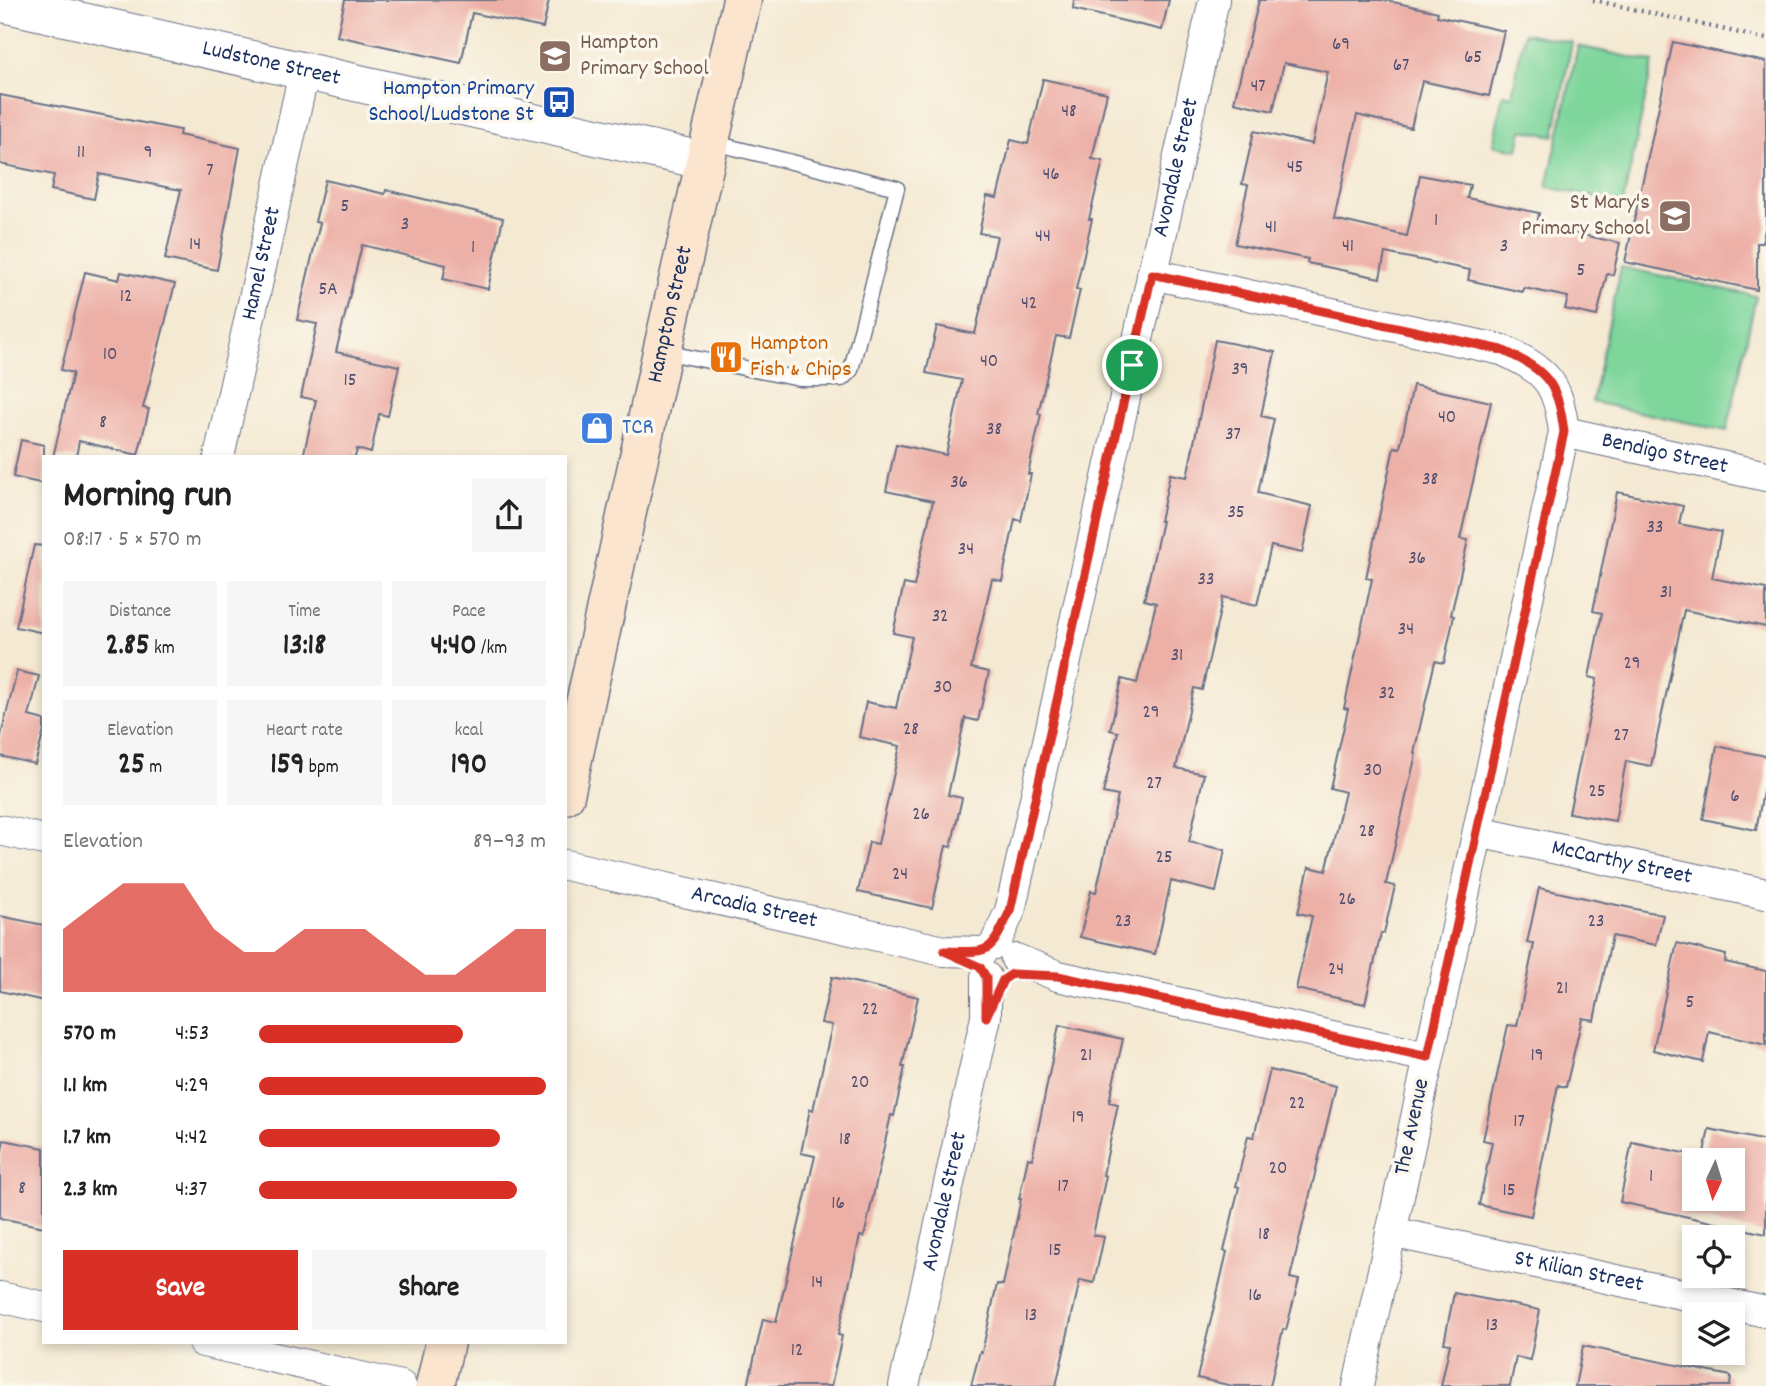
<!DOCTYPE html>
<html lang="en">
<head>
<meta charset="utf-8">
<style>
  :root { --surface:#fff; --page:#f6f6f6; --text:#222; --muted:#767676; --accent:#d93025 }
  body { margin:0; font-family:Dekko,sans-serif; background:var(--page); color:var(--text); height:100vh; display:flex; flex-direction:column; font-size:26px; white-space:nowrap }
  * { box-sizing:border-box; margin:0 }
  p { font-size:23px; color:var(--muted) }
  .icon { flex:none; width:38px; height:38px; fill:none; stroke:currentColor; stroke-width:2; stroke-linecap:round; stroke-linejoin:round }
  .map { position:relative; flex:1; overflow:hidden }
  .drawer { position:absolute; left:42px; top:455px; width:525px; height:889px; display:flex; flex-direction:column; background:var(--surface); border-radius:0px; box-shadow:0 4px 10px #0003 }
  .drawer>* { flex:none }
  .needle { width:46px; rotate:184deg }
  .buttons { position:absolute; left:1682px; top:1148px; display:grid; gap:14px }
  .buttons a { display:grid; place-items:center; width:63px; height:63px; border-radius:0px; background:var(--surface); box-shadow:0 4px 10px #0003; font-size:35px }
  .pin { position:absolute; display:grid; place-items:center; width:60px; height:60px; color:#fff; margin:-30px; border:4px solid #fff; border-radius:50%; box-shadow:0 2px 7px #0007 }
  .round { display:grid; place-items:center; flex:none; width:74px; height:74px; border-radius:0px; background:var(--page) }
  .head { display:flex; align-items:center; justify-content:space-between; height:119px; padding:0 21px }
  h1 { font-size:38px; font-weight:800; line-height:52px }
  .stats { display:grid; grid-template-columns:repeat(3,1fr); gap:10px; height:119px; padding:7px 21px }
  .stats div { display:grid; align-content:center; border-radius:0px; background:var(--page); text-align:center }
  .stats b { font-size:30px; font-weight:800 }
  .stats small { font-size:19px; font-weight:400 }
  .stats p { font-size:19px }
  .chart { height:196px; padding:14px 21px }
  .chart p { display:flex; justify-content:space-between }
  .chart svg { width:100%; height:126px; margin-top:7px; fill:var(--accent); opacity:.7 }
  .action { display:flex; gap:14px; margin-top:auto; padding:14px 21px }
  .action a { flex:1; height:80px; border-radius:0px; background:var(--accent); color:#fff; font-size:28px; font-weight:800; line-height:80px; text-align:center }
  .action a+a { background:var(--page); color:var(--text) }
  ul { padding:0 21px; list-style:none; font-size:23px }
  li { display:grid; grid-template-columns:112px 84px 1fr; align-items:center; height:52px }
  li i { height:18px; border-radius:9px; background:var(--accent) }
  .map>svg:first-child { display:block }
  .green { fill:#7ed69b; stroke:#4c827c; stroke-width:2 }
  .building { fill:#edb0a7; fill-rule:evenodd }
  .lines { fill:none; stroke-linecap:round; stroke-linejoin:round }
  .service-casing { stroke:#677087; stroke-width:17 }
  .minor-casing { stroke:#677087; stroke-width:32 }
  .tertiary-casing { stroke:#677087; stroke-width:39 }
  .secondary-casing { stroke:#677087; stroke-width:41 }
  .path { stroke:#677087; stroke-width:4.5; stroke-dasharray:2 5; stroke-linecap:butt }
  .service { stroke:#fff; stroke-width:14 }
  .minor { stroke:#fff; stroke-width:30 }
  .tertiary { stroke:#fff; stroke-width:37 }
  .secondary { stroke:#fbe5cf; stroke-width:38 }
  .route-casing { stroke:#fff; stroke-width:14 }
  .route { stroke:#d93025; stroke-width:9 }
  .labels { text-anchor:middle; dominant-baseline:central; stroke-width:7; stroke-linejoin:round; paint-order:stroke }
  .number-label { font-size:19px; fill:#504f70 }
  .education-label { font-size:23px; fill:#785e54; stroke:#fbf7ec; text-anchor:start }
  .street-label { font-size:23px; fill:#1b2f5e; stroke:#fbf7ec }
  .transit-label { font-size:23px; fill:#164399; stroke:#fbf7ec; text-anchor:end }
  .food-label { font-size:23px; fill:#c56008; stroke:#fbf7ec; text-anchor:start }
  .shop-label { font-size:23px; fill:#366cbe; stroke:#fbf7ec; text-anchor:start }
</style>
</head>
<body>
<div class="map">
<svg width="1766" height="1386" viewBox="0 0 1766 1386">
  <rect width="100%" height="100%" fill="#fbf7ec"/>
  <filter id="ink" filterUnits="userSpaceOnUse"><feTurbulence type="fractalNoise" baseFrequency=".0143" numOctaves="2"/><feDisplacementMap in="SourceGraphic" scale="14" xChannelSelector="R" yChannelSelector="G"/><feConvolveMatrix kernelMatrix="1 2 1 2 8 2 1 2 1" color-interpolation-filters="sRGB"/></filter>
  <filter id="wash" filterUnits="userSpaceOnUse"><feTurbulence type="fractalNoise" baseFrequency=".00686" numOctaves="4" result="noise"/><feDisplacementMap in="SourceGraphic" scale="28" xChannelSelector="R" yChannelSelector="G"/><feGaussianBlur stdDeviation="1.57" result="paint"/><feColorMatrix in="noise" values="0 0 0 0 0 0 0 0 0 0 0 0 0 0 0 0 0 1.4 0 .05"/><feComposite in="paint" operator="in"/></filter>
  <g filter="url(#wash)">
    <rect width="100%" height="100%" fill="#f4e9d2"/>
    <path class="green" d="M1524,33L1572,42L1554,136L1522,130L1518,150L1493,145L1503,94L1512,96Z
      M1578,46L1653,62L1623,203L1547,187Z
      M1621,267L1756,296L1727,431L1592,402Z"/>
    <g id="blocks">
      <path class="building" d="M345,0H549L543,28L472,13L461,63L337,36Z
        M1074,0H1169L1162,30L1073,9Z
        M1259,0H1384L1438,12L1437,16L1504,31L1489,96L1422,81L1411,128L1357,115L1334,219L1407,236L1420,175L1470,185L1467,198L1539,213L1537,225L1620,243L1613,275L1607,274L1597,316L1565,309L1568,297L1524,288L1523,292L1468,280L1470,270L1385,253L1380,278L1307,263L1308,259L1235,244L1248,185L1242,184L1254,131L1312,144L1328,72L1284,63L1273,111L1234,102Z
        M1673,42L1766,62V225L1762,243H1757V290L1625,262Z
        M1043,79L1107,93L1092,159L1103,161L1089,219H1092L1076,289L1080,290L1069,338L1056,336L1038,414H1041L1028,474H1031L1021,521L1015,519L1002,581L992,579L971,668L989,672L978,721L965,718L948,795L962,798L951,847L946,846L932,908L858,892L869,842L878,844L900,746L859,737L866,702L896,708L912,637L893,633L904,584L914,586L933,501L886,491L896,444L946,455L962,380L926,373L937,326L975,334L997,236L979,233L987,196L997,198L1011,140L1028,144Z
        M0,95L180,130L179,135L240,148L217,270L165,259L181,190L99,174L94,199L51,190L54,175L0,164Z
        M325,180L385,194L386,190L503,218L488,289L443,279L446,265L362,245L336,352L399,366L388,416L379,414L371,453L357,449L355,457H303L316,400L301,397L317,324L297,320L320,223L315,222Z
        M85,272L119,280L121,272L175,284L143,408L149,409L138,455L79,441L76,457H53L73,373L61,370Z
        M1215,340L1275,352L1261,416L1274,419L1258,493L1312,506L1302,553L1271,546L1257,605L1223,597L1202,690L1194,688L1176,768L1204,774L1189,842L1225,850L1216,892L1171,881L1155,954L1080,937L1091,891L1096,892L1118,796L1103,793L1118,732L1110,730L1122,679L1137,683L1156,603L1144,600L1162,521H1160L1170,474L1187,477Z
        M1413,385L1491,402L1460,539L1468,540L1451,615L1454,616L1444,663L1435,661L1414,753L1416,754L1386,884L1395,886L1384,933H1381L1365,1004L1296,989L1312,916L1298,913L1309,867L1326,871L1345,792L1330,788L1348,709L1344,708L1372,579L1366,578L1394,447L1400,448Z
        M21,440L44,445V484L13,477Z
        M1617,492L1683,506L1679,524L1721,532L1712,578L1766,589V627L1684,610L1651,766L1626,761L1615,821L1569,813L1597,679L1589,677L1602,613L1593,611Z
        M34,545L44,546V633L16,627Z
        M17,671L39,676L29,716L44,720V731L35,764L0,756V739Z
        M1717,746L1766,756V776L1756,830L1703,819Z
        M1539,888L1663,915L1656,945L1612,936L1594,1020L1582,1018L1566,1087L1558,1085L1531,1216L1479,1205L1492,1142L1483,1140L1508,1025L1517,1026L1534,944L1527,943Z
        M0,916L44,925V1001L0,991Z
        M1677,943L1726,955L1725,962L1766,971V1045L1709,1032L1703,1062L1653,1050Z
        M832,977L918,997L902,1067H905L894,1116L891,1115L864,1237L860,1236L838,1335L842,1336L831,1386H748L763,1319L776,1322L815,1156L801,1153L810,1109L813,1110L832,1025L821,1023Z
        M1059,1025L1123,1039L1109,1102L1118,1104L1103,1175L1106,1176L1093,1235L1104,1237L1094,1283L1080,1280L1056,1386H971L980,1351L982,1352L997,1284L1003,1285L1021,1199H1019L1028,1158L1032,1159Z
        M1270,1070L1336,1086L1290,1278L1299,1280L1286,1330L1283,1329L1270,1386H1233L1197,1378L1227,1252L1224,1251L1239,1187L1236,1186L1248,1136L1254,1137Z
        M1709,1129L1766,1141V1234L1620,1202L1632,1142L1703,1157ZM1694,1160H1732V1199H1694Z
        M4,1140L44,1148V1227L0,1218V1160Z
        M1454,1293L1540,1310L1530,1360L1516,1357L1510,1386H1441L1450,1344L1444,1343Z
        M1583,1346L1731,1376L1730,1386H1575Z"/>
    </g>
  </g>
  <g filter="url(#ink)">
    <use href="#blocks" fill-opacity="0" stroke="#677087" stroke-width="2"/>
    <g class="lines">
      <g class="service-casing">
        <path id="service" d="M663,352L800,379H842L851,370L897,188L710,142"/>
      </g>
      <g class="minor-casing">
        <g id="minor">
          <path d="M1152,274L1502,350C1547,371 1558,382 1564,432L1358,1386"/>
          <path id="s1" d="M1564,432L1766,476"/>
          <path id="s2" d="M219,457L304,72"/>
          <path d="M0,830L44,840"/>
          <path id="s3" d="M1478,832L1766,894"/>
          <path id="s4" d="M565,865L944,951L982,952"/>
          <path id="s5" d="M995,944L1010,911L1214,0"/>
          <path d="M1016,959L1058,976L1428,1057"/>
          <path id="s6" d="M1391,1232L1766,1312"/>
          <path d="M0,1297L44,1307"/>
          <path d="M203,1342L401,1386"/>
          <path id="s7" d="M904,1386L986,1017V977"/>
        </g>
      </g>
      <g class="tertiary-casing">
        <g id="tertiary">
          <path id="s8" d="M0,3L705,161"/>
        </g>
      </g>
      <g class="secondary-casing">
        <g id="secondary">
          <path id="s9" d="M565,795L662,352L742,0"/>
          <path d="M435,1386L445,1342"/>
        </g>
      </g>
      <path class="path" d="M1593,0L1766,39"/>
      <use href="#service" class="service"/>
      <use href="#minor" class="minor"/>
      <use href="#tertiary" class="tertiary"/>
      <use href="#secondary" class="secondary"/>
    </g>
  </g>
  <g class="lines" filter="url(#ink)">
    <g class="route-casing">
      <path id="route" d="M1152,274L1502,350C1547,371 1558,382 1564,432L1428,1057L1058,976L1012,974L1003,980L986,1017V977L980,967L944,951C992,952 989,955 1010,911Z"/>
    </g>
    <use href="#route" class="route"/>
  </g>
  <defs>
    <g id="school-square" transform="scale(1.75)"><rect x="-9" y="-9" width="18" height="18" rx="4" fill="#8d6e63" stroke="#fbf7ec"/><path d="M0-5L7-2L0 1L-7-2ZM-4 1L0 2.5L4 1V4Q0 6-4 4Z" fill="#fff"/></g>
    <g id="bus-square" transform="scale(1.75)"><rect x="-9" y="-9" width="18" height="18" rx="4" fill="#1a4fb4" stroke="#fbf7ec"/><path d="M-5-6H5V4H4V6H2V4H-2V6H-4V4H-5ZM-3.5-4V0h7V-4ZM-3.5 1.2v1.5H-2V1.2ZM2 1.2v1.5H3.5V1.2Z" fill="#fff"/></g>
    <g id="restaurant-square" transform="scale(1.75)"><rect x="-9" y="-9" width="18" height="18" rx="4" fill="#e8710a" stroke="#fbf7ec"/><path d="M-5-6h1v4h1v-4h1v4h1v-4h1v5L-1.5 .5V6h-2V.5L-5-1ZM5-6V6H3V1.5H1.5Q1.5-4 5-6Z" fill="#fff"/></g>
    <g id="shop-square" transform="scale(1.75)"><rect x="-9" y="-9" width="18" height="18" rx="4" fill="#3f7fe0" stroke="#fbf7ec"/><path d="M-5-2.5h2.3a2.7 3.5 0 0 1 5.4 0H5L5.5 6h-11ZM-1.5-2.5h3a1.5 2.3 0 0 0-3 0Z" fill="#fff"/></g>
  </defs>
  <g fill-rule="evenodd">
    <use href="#school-square" x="555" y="56"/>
    <use href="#bus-square" x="559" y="102"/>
    <use href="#school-square" x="1675" y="216"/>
    <use href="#restaurant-square" x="726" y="357"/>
    <use href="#shop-square" x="597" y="428"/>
  </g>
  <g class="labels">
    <g class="number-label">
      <text x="1341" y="45">69</text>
      <text x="1473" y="58">65</text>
      <text x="1401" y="66">67</text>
      <text x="1258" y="87">47</text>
      <text x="1069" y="112">48</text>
      <text x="81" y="153">11</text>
      <text x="148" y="153">9</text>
      <text x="1295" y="168">45</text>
      <text x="210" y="171">7</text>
      <text x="1051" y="175">46</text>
      <text x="345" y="207">5</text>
      <text x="1436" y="221">1</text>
      <text x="405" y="225">3</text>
      <text x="1271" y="228">41</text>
      <text x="1043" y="237">44</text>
      <text x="195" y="245">14</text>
      <text x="1348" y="247">41</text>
      <text x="1504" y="247">3</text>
      <text x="473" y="248">1</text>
      <text x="1581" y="271">5</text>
      <text x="328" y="290">5A</text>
      <text x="126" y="297">12</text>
      <text x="1029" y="304">42</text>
      <text x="110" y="355">10</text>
      <text x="989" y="362">40</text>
      <text x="1240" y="370">39</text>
      <text x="350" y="381">15</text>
      <text x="1447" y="418">40</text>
      <text x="103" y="423">8</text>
      <text x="994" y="430">38</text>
      <text x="1233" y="435">37</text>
      <text x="1430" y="480">38</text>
      <text x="959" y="483">36</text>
      <text x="1236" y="513">35</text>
      <text x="1655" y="528">33</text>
      <text x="966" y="550">34</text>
      <text x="1417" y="559">36</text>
      <text x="1206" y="580">33</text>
      <text x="1666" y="593">31</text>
      <text x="940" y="617">32</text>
      <text x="1406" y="630">34</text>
      <text x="1177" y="656">31</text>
      <text x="1632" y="664">29</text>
      <text x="943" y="688">30</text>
      <text x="1387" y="694">32</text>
      <text x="1151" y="713">29</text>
      <text x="911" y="730">28</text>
      <text x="1621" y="736">27</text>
      <text x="1373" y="771">30</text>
      <text x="1154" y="784">27</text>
      <text x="1597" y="792">25</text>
      <text x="1735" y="797">6</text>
      <text x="921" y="815">26</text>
      <text x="1367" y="832">28</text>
      <text x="1164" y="858">25</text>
      <text x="900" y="875">24</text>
      <text x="1347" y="900">26</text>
      <text x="1123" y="922">23</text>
      <text x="1596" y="922">23</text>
      <text x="1336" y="970">24</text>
      <text x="1562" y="989">21</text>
      <text x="1690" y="1003">5</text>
      <text x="870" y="1010">22</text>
      <text x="1086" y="1056">21</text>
      <text x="1537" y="1056">19</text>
      <text x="860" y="1083">20</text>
      <text x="1297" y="1104">22</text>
      <text x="1078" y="1118">19</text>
      <text x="1519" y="1122">17</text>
      <text x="845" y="1140">18</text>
      <text x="1278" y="1169">20</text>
      <text x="1651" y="1177">1</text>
      <text x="1063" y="1187">17</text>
      <text x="22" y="1189">8</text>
      <text x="1509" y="1191">15</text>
      <text x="838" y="1204">16</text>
      <text x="1264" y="1235">18</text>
      <text x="1055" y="1251">15</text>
      <text x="817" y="1283">14</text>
      <text x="1255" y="1296">16</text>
      <text x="1031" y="1316">13</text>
      <text x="1492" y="1326">13</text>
      <text x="797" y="1351">12</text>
    </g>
    <g class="education-label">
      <text x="580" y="43">Hampton<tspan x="580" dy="26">Primary School</tspan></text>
      <text x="1650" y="203" text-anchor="end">St Mary's<tspan x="1650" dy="26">Primary School</tspan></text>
    </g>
    <g class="street-label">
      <text stroke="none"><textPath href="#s8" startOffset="278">Ludstone Street</textPath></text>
      <text stroke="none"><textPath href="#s5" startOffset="798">Avondale Street</textPath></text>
      <text stroke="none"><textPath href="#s2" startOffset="198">Hamel Street</textPath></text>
      <text stroke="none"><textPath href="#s9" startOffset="492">Hampton Street</textPath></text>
      <text stroke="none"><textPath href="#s1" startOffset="103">Bendigo Street</textPath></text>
      <text stroke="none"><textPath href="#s3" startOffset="147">McCarthy Street</textPath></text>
      <text stroke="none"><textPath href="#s4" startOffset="194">Arcadia Street</textPath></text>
      <text transform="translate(1413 1127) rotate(-78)">The Avenue</text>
      <text stroke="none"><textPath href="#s7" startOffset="189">Avondale Street</textPath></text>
      <text stroke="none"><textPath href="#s6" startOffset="192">St Kilian Street</textPath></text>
    </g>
    <g class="transit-label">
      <text x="534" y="89">Hampton Primary<tspan x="534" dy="26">School/Ludstone St</tspan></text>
    </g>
    <g class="food-label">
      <text x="750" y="344">Hampton<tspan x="750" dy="26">Fish &amp; Chips</tspan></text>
    </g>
    <g class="shop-label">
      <text x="622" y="428">TCR</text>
    </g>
  </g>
</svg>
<div class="buttons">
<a><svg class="needle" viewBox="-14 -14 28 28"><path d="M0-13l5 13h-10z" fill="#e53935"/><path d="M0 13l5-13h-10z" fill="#767676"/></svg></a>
<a><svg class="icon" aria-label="locate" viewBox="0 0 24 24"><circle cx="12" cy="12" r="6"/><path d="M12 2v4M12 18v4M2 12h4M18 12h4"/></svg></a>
<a><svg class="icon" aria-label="layers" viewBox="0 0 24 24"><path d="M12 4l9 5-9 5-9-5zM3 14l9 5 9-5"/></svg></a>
</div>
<div class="pin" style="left:1132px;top:365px;background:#1e9e55"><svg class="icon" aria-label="arrive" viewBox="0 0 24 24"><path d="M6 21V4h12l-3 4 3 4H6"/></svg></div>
<section class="drawer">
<div class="head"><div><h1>Morning run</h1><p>08:17 · 5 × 570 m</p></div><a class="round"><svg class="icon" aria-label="share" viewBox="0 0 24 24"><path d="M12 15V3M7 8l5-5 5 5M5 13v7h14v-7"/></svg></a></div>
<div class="stats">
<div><p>Distance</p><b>2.85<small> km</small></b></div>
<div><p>Time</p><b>13:18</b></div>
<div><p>Pace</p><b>4:40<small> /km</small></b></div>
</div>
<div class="stats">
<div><p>Elevation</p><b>25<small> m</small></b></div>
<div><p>Heart rate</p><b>159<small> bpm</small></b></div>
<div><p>kcal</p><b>190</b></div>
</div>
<div class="chart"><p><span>Elevation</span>89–93 m</p>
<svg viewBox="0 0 160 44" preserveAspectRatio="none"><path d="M0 44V22L10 14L20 6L30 6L40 6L50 22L60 30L70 30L80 22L90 22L100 22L110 30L120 38L130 38L140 30L150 22L160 22V44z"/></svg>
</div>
<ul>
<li><b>570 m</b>4:53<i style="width:71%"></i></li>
<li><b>1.1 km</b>4:29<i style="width:100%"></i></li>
<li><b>1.7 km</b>4:42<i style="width:84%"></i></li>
<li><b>2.3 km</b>4:37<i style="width:90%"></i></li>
</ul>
<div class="action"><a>Save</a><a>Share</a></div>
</section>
</div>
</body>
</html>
